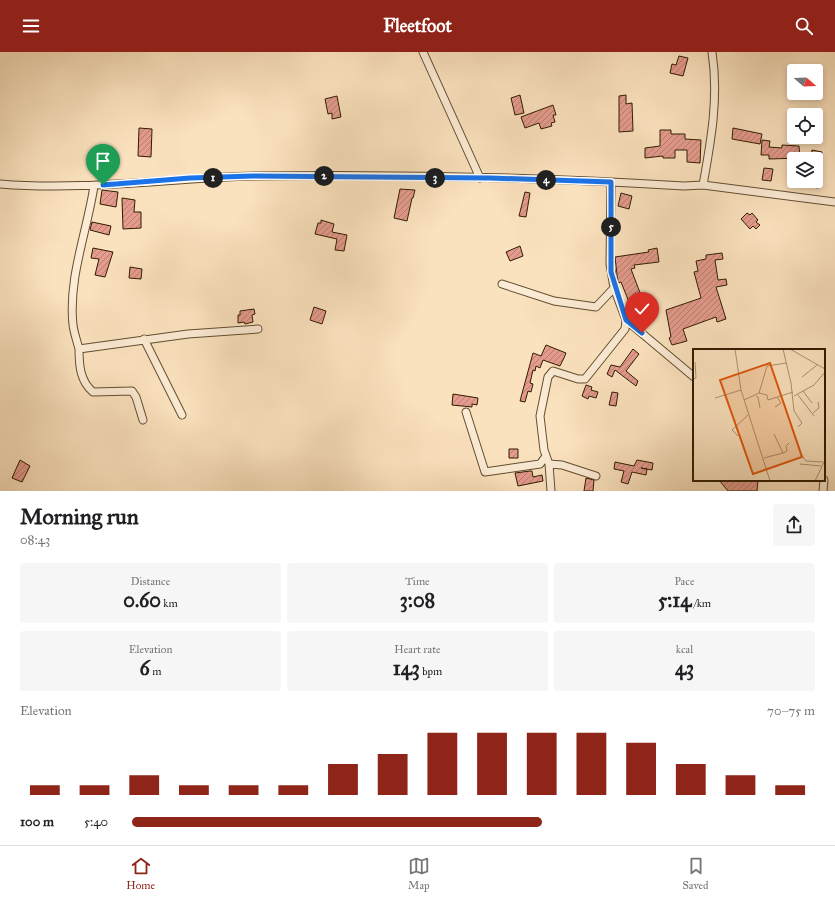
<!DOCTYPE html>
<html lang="en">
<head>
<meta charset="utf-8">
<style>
  :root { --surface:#fff; --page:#f6f6f6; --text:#202124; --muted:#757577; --line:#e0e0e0; --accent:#8f2418 }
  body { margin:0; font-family:"IM FELL Great Primer",serif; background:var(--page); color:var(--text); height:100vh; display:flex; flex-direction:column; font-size:15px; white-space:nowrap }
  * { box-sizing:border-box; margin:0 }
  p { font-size:13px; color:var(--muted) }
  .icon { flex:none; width:22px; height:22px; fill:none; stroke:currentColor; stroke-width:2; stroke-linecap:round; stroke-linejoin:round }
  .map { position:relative; height:439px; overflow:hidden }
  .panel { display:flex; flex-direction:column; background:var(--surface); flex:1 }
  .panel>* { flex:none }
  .needle { width:26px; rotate:109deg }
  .buttons { position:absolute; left:787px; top:12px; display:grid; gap:8px }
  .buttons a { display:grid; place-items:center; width:36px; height:36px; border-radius:4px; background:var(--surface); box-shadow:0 2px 6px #0003; font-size:20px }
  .pin { position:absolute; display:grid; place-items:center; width:34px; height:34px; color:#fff; margin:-41px -17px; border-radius:50% 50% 50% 0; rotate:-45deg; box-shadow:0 0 4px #0007 }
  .pin .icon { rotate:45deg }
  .km { position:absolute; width:20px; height:20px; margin:-10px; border-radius:50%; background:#222; color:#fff; font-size:11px; line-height:20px; text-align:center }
  .round { display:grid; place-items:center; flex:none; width:42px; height:42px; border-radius:4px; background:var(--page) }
  .overview { display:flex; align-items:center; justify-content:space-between; height:68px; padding:0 20px }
  h1 { font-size:22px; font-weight:800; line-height:30px }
  .stats { display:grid; grid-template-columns:repeat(3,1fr); gap:6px; height:68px; padding:4px 20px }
  .stats div { display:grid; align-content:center; border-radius:4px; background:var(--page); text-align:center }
  .stats b { font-size:20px; font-weight:800 }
  .stats small { font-size:11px; font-weight:400 }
  .stats p { font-size:11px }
  .chart { height:112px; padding:8px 20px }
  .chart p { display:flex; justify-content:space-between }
  .chart svg { width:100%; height:72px; margin-top:4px; stroke:var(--accent); stroke-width:6 }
  ul { padding:0 20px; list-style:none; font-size:13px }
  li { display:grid; grid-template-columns:64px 48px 1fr; align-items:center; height:30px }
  li i { height:10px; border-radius:5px; background:var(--accent) }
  header { display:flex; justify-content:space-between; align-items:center; height:52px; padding:0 20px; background:var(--accent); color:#fff; font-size:18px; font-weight:800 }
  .dock { display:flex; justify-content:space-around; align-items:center; height:56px; border-top:1px solid var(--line); background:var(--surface); font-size:11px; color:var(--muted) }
  .dock a { display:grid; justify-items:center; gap:2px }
  .dock .current { color:var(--accent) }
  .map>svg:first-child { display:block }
  .building { fill:url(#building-hatch); stroke:#2f1c00 }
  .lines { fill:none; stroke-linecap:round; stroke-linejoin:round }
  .street-casing { stroke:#624e30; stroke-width:9 }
  .street { stroke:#fcecd5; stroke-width:7 }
  .route-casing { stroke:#fff; stroke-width:8 }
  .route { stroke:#1a73e8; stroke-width:5 }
  .inset-road { fill:none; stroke:#a99372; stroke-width:1 }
  .view { fill:#df560b; fill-opacity:0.15; stroke:#df560b; stroke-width:2 }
  .inset-edge { fill:none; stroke:#2f1c00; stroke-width:2 }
</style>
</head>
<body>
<header><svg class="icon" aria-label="menu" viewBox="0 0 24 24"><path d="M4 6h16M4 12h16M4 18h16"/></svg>Fleetfoot<svg class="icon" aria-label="search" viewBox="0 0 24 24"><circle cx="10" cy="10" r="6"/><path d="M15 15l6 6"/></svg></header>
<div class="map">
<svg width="835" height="439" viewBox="0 0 835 439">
  <defs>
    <pattern id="building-hatch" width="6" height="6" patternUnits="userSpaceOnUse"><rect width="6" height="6" fill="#e59b8e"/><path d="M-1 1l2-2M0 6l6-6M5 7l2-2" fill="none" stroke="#ba7e72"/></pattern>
  </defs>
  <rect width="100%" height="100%" fill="#fbe2be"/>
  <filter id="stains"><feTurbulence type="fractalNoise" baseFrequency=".005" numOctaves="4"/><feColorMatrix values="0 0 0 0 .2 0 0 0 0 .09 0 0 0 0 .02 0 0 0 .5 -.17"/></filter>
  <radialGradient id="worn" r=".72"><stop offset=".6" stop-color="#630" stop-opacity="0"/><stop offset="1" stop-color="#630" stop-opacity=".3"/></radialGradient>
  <path class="building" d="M679,4L688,6L683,24L670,21L672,12L676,13Z
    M520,43L524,61L515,63L511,46Z
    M626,43V52L632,51L633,79L619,80V44Z
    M337,44L341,65L332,67V61L328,62L325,47Z
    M553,53L556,63H553L555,70L551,71L552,74L541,77L539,71L525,76L521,65Z
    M139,76L152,77L151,105L138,104Z
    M733,76L762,82L760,92L732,87Z
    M660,78H671V82H685V87L701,88L700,111L687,110V98H675V106H663V104L645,106V96L660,94Z
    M762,88L770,89L769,95L782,96V93L799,94L800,106L769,107V103H761Z
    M812,98L822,100L819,119H816V107H811Z
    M764,116L773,117L771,129L762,128Z
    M797,129H819L818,136L797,132Z
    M400,137L415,138L413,146H412L407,169L394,166Z
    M102,138L118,140L116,155L100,152Z
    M525,140L530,141L526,165L519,164Z
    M621,141L632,144L629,157L618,154Z
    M122,146L135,148L134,160H141V176L123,177Z
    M747,161L750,163L752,161L758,168L756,170L760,173L756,177L753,174L750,177L741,167Z
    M321,168L334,172L332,180L347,183L344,199L335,198L337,187L315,182L318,171H321Z
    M92,170L111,174L109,183L90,178Z
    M520,194L523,204L510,209L506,200Z
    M93,196L113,200L105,225L95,223L99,207L91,206Z
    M657,196L659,210L634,213L635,216L631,217L642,246L629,250L621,230L618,231L615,205L649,200L648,198Z
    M722,201L723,207L715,208L718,228L726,227L727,233L716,235L726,267L717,270L716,265L683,277L687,289L672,293L669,286L671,285L666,258L701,246L694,220L698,219L696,209L706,207V203Z
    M130,215L142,217L141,227L129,226Z
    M314,255L326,259L322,272L310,268Z
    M254,257L255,262L252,263L253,270L245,272L244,270L238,271V263H240V259Z
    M546,293L566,301L564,306L560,314L543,308L540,316L536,314L535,319L533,318L530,331L533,332L531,340L528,339L525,350L520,349L533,301L541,304Z
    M633,297L639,302L626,319L638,329L636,334L615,318L612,325L607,322L611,313L620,315Z
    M586,333L592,335L591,338L598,340L596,346L589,344L588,347L582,344Z
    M612,340L618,341L616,354L609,353Z
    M453,342L478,346L477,353L472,352V355L452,353Z
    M509,397H518V406H509Z
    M20,408L30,414L22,430L12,426Z
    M637,408L653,411L652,418L641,416L647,417L646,423L632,420L628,432L621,430L624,419L614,417L615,410L634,414Z
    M530,419H532L533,425L542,423L543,429L518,434L515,421Z
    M586,426L594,428L593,439H584Z
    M719,428H758L757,439H728Z"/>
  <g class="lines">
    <g class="street-casing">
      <path id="street" d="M423,0L480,126
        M611,130L610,212L614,236L626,268
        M0,132C85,139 169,126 254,124C397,122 541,125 684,134L703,133L835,150
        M703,133C711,89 719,45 712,0
        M94,134C87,180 68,226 73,273C74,281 77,289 79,297L188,282L258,277
        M502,232L554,249L596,255L614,236
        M144,287L182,363
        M79,297C79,313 80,329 93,340L132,339L136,345L143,368
        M466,360L485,420L540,412L546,404
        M549,412L562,413L596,424
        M551,439L549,412L544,398L540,364L548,325L553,319L578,327H585L625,277L626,268L694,325
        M823,439L824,428"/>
    </g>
    <use href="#street" class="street"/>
  </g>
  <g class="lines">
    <g class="route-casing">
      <path id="route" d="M103,133L190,126L253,124L490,126L611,130V220L626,268L642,281"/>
    </g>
    <use href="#route" class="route"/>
  </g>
  <g transform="translate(693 297)">
    <rect width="132" height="132" fill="#fbe2be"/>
    <path class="inset-road" d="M42,0L48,41L77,132M90,0L98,34L101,62L109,74L105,78M97,0L132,20M93,14L74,17L66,44L74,46L75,51L100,43M109,28L124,16M0,30L3,29L2,13M110,42L119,54M105,46L121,67M63,47L65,48L67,59M101,47L121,36L132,23M22,49L48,41M51,51L66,44M82,58L88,54L84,48M120,64L126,59L125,53M45,87L39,81L55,66M90,104L94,102L93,97L96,94M108,105L113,112L130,113M71,109L90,104L81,85M107,115L128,117M122,132L132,111"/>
    <path class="view" d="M77,14L109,108L60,125L27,31Z"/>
    <rect width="132" height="132" class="inset-edge"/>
  </g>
  <rect width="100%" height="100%" filter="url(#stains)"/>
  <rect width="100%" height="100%" fill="url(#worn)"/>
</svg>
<div class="buttons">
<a><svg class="needle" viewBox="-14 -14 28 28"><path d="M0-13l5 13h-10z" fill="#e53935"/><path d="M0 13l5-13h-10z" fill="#757577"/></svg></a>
<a><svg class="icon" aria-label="locate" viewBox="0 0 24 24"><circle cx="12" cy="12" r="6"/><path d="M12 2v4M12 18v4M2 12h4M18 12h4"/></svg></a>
<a><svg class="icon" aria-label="layers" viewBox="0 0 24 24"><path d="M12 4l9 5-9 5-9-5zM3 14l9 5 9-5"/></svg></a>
</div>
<div class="pin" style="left:103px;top:133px;background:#1e9e55"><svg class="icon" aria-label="arrive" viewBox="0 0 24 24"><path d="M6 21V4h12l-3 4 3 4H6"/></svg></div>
<div class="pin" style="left:642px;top:281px;background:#d93025"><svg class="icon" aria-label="check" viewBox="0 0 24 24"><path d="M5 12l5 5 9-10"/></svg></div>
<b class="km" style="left:213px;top:126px">1</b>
<b class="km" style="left:324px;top:124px">2</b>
<b class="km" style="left:435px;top:126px">3</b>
<b class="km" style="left:546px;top:128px">4</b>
<b class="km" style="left:611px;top:175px">5</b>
</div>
<section class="panel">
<div class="overview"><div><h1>Morning run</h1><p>08:43</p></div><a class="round"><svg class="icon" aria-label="share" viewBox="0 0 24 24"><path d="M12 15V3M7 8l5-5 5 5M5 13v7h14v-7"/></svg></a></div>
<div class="stats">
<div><p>Distance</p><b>0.60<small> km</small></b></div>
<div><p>Time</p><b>3:08</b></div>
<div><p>Pace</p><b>5:14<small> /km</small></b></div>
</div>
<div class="stats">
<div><p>Elevation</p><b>6<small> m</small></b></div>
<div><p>Heart rate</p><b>143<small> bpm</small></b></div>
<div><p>kcal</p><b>43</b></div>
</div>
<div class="chart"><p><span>Elevation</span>70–75 m</p>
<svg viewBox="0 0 160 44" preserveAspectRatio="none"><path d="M5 44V38M15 44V38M25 44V32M35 44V38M45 44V38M55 44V38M65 44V25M75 44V19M85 44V6M95 44V6M105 44V6M115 44V6M125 44V12M135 44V25M145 44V32M155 44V38"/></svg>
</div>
<ul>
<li><b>100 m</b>5:40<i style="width:60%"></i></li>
</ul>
</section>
<nav class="dock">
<a class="current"><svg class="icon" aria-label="home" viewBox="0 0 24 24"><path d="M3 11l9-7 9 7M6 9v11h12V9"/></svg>Home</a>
<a><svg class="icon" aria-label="map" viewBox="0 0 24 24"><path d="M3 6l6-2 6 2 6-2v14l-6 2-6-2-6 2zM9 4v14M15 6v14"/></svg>Map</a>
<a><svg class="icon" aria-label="saved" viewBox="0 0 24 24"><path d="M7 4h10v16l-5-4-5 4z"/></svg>Saved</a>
</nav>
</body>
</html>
